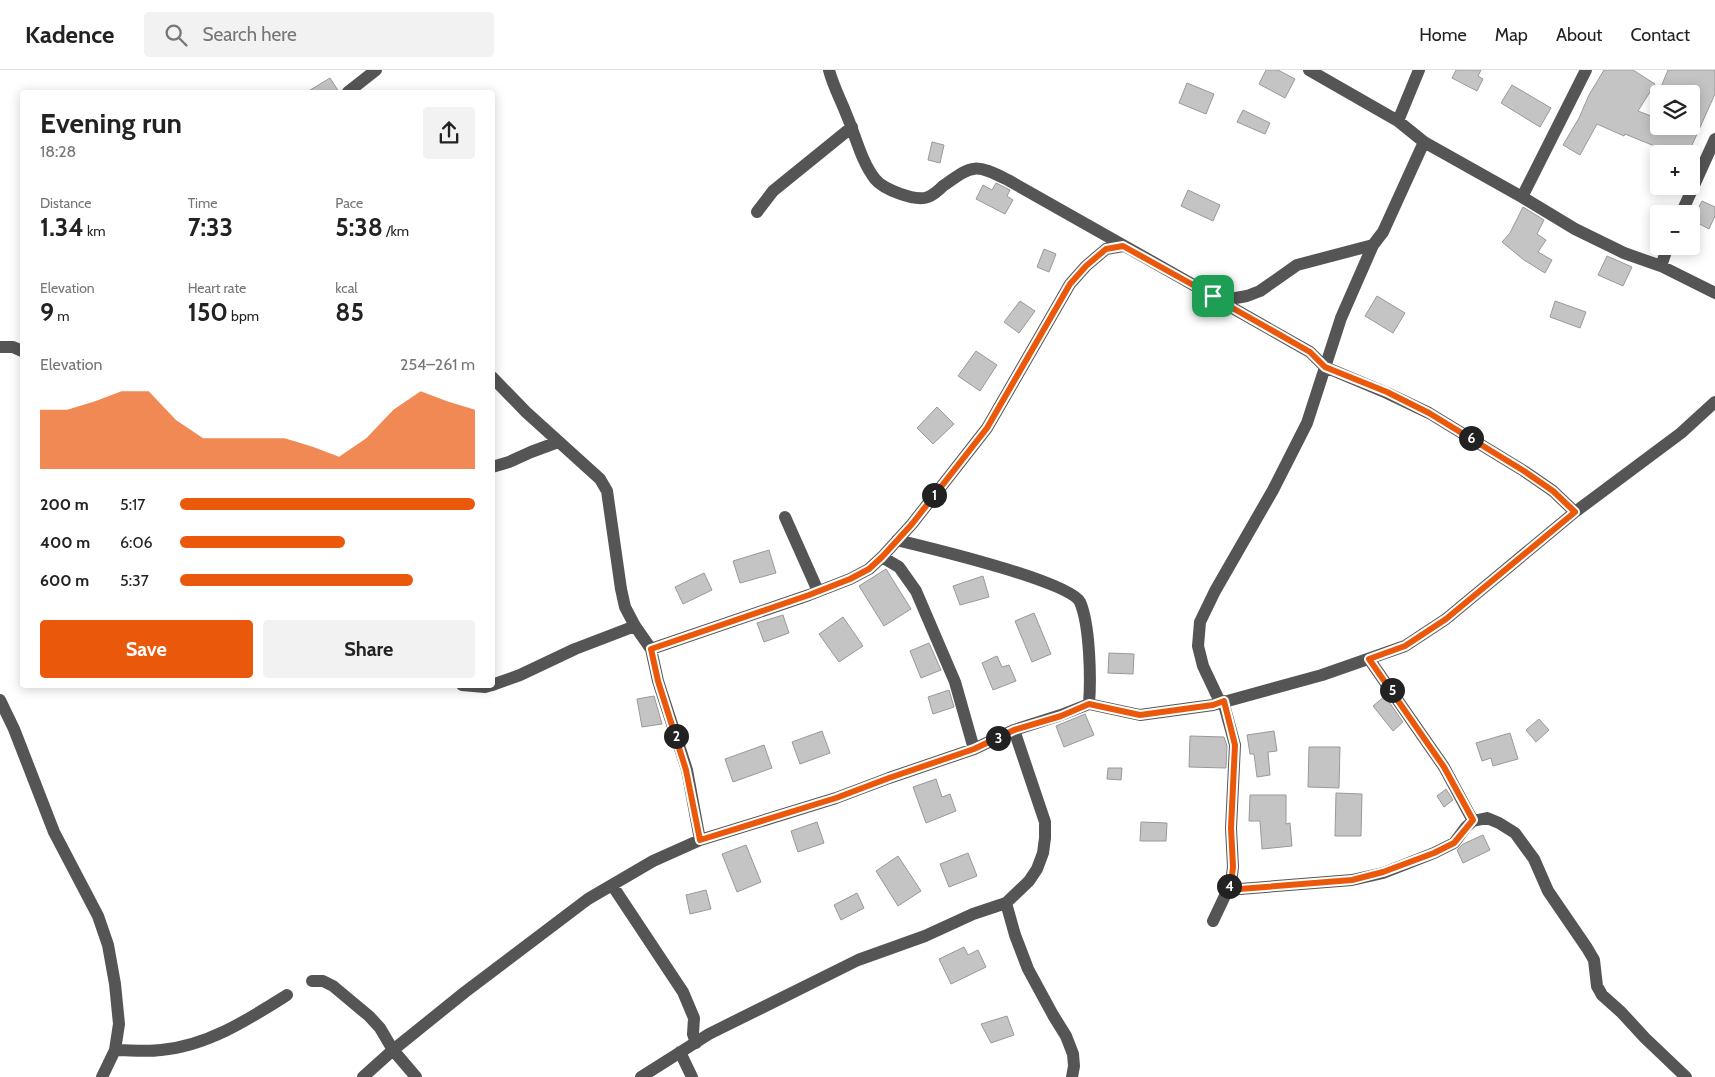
<!DOCTYPE html>
<html lang="en">
<head>
<meta charset="utf-8">
<style>
  :root { --surface:#fff; --page:#f2f2f2; --text:#222; --muted:#767676; --line:#e0e0e0; --accent:#ea580c }
  body { margin:0; font-family:Cabin,sans-serif; background:var(--page); color:var(--text); height:100vh; display:flex; flex-direction:column; font-size:19px; white-space:nowrap }
  * { box-sizing:border-box; margin:0 }
  p { font-size:16px; color:var(--muted) }
  .icon { flex:none; width:28px; height:28px; fill:none; stroke:currentColor; stroke-width:2; stroke-linecap:round; stroke-linejoin:round }
  .map { position:relative; flex:1; overflow:hidden }
  .sheet { position:absolute; left:20px; top:20px; width:475px; height:598px; display:flex; flex-direction:column; background:var(--surface); border-radius:5px; box-shadow:0 2px 12px #0003 }
  .sheet>* { flex:none }
  .fabs { position:absolute; left:1650px; top:15px; display:grid; gap:10px }
  .fabs a { display:grid; place-items:center; width:50px; height:50px; border-radius:5px; background:var(--surface); box-shadow:0 2px 12px #0003; font-size:25px }
  .pin { position:absolute; display:grid; place-items:center; width:42px; height:42px; color:#fff; margin:-21px; border-radius:10px; box-shadow:0 2px 8px #0006 }
  .km { position:absolute; width:25px; height:25px; margin:-12px; border-radius:50%; background:#222; color:#fff; font-size:14px; line-height:25px; text-align:center }
  .round { display:grid; place-items:center; flex:none; width:52px; height:52px; border-radius:5px; background:var(--page) }
  .headline { display:flex; align-items:center; justify-content:space-between; height:85px; padding:0 20px }
  h1 { font-size:28px; font-weight:700; line-height:38px }
  .stats { display:grid; grid-template-columns:repeat(3,1fr); gap:8px; height:85px; padding:5px 20px }
  .stats div { display:grid; align-content:center }
  .stats b { font-size:25px; font-weight:700 }
  .stats small { font-size:14px; font-weight:400 }
  .stats p { font-size:14px }
  .chart { height:140px; padding:10px 20px }
  .chart p { display:flex; justify-content:space-between }
  .chart svg { width:100%; height:90px; margin-top:5px; fill:var(--accent); opacity:.7 }
  .cta { display:flex; gap:10px; margin-top:auto; padding:10px 20px }
  .cta a { flex:1; height:58px; border-radius:5px; background:var(--accent); color:#fff; font-size:20px; font-weight:700; line-height:58px; text-align:center }
  .cta a+a { background:var(--page); color:var(--text) }
  ul { padding:0 20px; list-style:none; font-size:16px }
  li { display:grid; grid-template-columns:80px 60px 1fr; align-items:center; height:38px }
  li i { height:12px; border-radius:6px; background:var(--accent) }
  header { display:flex; align-items:center; gap:30px; box-sizing:border-box; height:70px; padding:0 25px; background:var(--surface); border-bottom:1px solid var(--line) }
  header strong { font-size:24px }
  nav { display:flex; gap:28px; margin-inline-start:auto; font-size:18px }
  .search { width:350px; height:45px; background:var(--page); display:flex; align-items:center; gap:12px; box-sizing:border-box; padding:0 18px; border-radius:5px; color:var(--muted); font-size:19px }
  .map>svg:first-child { display:block }
  .building { fill:#c4c4c4; stroke:#999 }
  .lines { fill:none; stroke-linecap:round; stroke-linejoin:round }
  .minor { stroke:#555; stroke-width:12 }
  .route-casing { stroke:#fff; stroke-width:10 }
  .route { stroke:#ea580c; stroke-width:6 }
</style>
</head>
<body>
<header>
<strong>Kadence</strong>
<div class="search"><svg class="icon" aria-label="search" viewBox="0 0 24 24"><circle cx="10" cy="10" r="6"/><path d="M15 15l6 6"/></svg>Search here</div>
<nav><a>Home</a><a>Map</a><a>About</a><a>Contact</a></nav>
</header>
<div class="map">
<svg width="1715" height="1007" viewBox="0 0 1715 1007">
  <rect width="100%" height="100%" fill="#fff"/>
  <path class="building" d="M1266,0H1278L1295,9L1285,28L1259,14Z
    M1456,0H1481L1478,6L1483,9L1477,21L1452,8Z
    M1604,0H1633L1655,14L1638,41L1659,49V56H1691V24H1680L1661,17L1668,0H1715V24L1688,84H1674L1625,64L1624,66L1597,54L1580,85L1563,75L1579,48L1589,25Z
    M330,8L339,22H307Z
    M1187,13L1214,24L1206,44L1179,33Z
    M1512,15L1551,38L1540,57L1501,33Z
    M1243,40L1270,53L1265,64L1237,52Z
    M932,72L944,75L940,93L928,90Z
    M996,113L1010,120L1007,126L1013,130L1005,144L976,129L983,115L992,120Z
    M1188,120L1220,135L1213,151L1181,136Z
    M1702,131L1715,137V146L1709,159L1692,150Z
    M1523,137L1544,150L1537,164L1546,170L1538,182L1552,190L1545,203L1524,190L1502,172L1510,163Z
    M1044,179L1056,184L1049,202L1037,197Z
    M1607,186L1632,197L1623,216L1598,205Z
    M1377,226L1405,243L1393,263L1365,246Z
    M1020,231L1035,241L1019,263L1004,252Z
    M1555,231L1586,242L1580,258L1550,247Z
    M976,281L997,295L980,321L958,306Z
    M937,337L954,354L933,374L917,358Z
    M769,480L776,503L740,513L733,491Z
    M886,499L911,539L884,556L859,516Z
    M704,503L712,520L683,534L675,517Z
    M983,506L989,527L960,535L953,516Z
    M1034,543L1051,584L1032,592L1015,551Z
    M783,545L789,563L764,572L757,553Z
    M843,547L863,576L839,592L819,564Z
    M929,573L941,600L921,608L910,581Z
    M1109,583L1134,584L1133,604L1108,603Z
    M997,586L1002,597L1009,595L1016,611L993,620L982,593Z
    M949,620L954,637L933,644L928,627Z
    M654,626L662,654L642,657L637,629Z
    M1385,626L1403,652L1393,661L1373,636Z
    M1085,644L1094,665L1064,677L1056,656Z
    M1539,649L1549,660L1536,672L1526,660Z
    M822,661L830,683L800,694L792,672Z
    M1274,661L1277,681L1268,682L1270,705L1257,707L1254,684H1250L1247,665Z
    M1510,663L1518,689L1493,696L1491,688L1482,691L1476,673Z
    M1190,666L1224,667L1227,676L1226,698L1189,697Z
    M764,675L772,698L733,712L725,689Z
    M1309,677H1340L1339,718L1308,717Z
    M1108,698H1122L1121,710L1107,709Z
    M936,709L942,727L950,724L956,741L926,753L913,717Z
    M1446,719L1453,730L1444,737L1437,726Z
    M1336,723L1362,724L1361,766H1335Z
    M1250,725H1286V754L1290,753L1292,776L1262,779L1260,751H1249Z
    M817,752L824,773L798,782L791,761Z
    M1141,752L1167,753L1166,771H1140Z
    M1483,765L1490,780L1463,793L1457,780L1463,774Z
    M746,775L761,812L737,822L722,784Z
    M968,783L977,806L949,817L940,794Z
    M898,786L921,821L898,836L876,801Z
    M706,820L711,839L690,844L686,825Z
    M857,823L864,838L841,850L834,835Z
    M964,877L968,885L978,880L986,897L951,914L939,889Z
    M1007,946L1014,965L991,973L981,954Z"/>
  <g class="lines">
    <path class="minor" d="M829,0C833,16 841,30 847,46C856,67 861,91 875,109C883,119 915,132 928,127C933,125 939,120 943,116C973,95 974,93 1008,110L1213,226L1224,230L1247,226L1260,221L1297,195L1373,175L1383,162L1424,72
      M1309,0L1398,51L1424,72L1522,127L1575,159L1624,183L1661,196L1715,223
      M348,22L376,0
      M1398,51L1419,0
      M1522,127L1586,0
      M757,142L773,121L852,57
      M1681,144L1715,69
      M1661,196L1668,176
      M1224,230L1229,236L1310,282L1325,297L1387,323L1429,343L1524,401L1553,421L1575,442
      M0,277H13L22,281
      M492,307L526,342L600,409L607,421L621,519L625,537L635,556L651,579L658,611L687,700L700,770
      M492,397L509,392L531,382L558,372
      M785,447L818,521
      M897,470C926,477 1070,511 1080,532C1090,555 1091,609 1089,634
      M882,487L899,497L916,521L955,612L974,679
      M651,579L809,525L850,509L869,499L882,487L912,454L987,358L1070,214L1086,196L1106,179L1123,176
      M1369,589L1444,697L1473,751
      M462,615L485,617L492,615
      M492,615L520,605L575,579L635,556
      M0,630L14,659L54,762L98,846L108,875L115,914L119,954L115,980L102,1007
      M1220,632L1203,596L1198,576L1200,552L1215,521L1273,420L1307,353L1341,248L1373,175
      M612,815L683,922L694,948L693,964L696,973
      M1227,820L1352,810L1383,803L1434,783L1454,773L1466,757L1473,751L1487,748L1499,753L1515,763L1534,789L1548,821L1587,878L1594,890L1597,916L1602,925L1621,942L1645,968L1686,1007
      M1006,833L1015,865L1028,899L1053,945L1066,966L1073,984L1074,996L1072,1007
      M1213,851L1231,813L1233,797L1231,758L1235,675L1223,631
      M312,911H323L333,916L369,946L380,958L393,980L416,1007
      M115,980C130,980 146,982 161,980C208,976 249,949 287,925
      M680,982L692,1007
      M363,1007L393,980L465,922L588,829L653,791L700,770L836,728L889,708L974,679L1014,660L1061,645L1089,634L1140,645L1213,635L1322,605L1405,576L1446,549L1575,442L1681,363L1715,332
      M641,1007L709,964L858,890L925,866L973,844L1006,833L1029,811L1037,799L1043,783L1045,768V752L1014,660"/>
  </g>
  <g class="lines">
    <g class="route-casing">
      <path id="route" d="M1123,176L1213,226L1224,230L1229,236L1310,282L1325,297L1387,322L1429,343L1524,401L1553,421L1575,442L1446,549L1405,576L1369,589L1444,697L1473,750L1454,773L1434,783L1383,802L1352,810L1227,820L1231,813L1233,797L1231,758L1235,675L1224,631L1213,635L1140,645L1089,634L1061,646L1014,660L974,679L889,708L836,728L700,770L686,700L658,611L651,579L809,525L850,509L869,499L882,487L912,454L987,358L1070,214L1086,196L1106,179Z"/>
    </g>
    <use href="#route" class="route"/>
  </g>
</svg>
<div class="fabs">
<a><svg class="icon" aria-label="layers" viewBox="0 0 24 24"><path d="M12 4l9 5-9 5-9-5zM3 14l9 5 9-5"/></svg></a>
<a>+</a>
<a>−</a>
</div>
<div class="pin" style="left:1213px;top:226px;background:#1e9e55"><svg class="icon" aria-label="arrive" viewBox="0 0 24 24"><path d="M6 21V4h12l-3 4 3 4H6"/></svg></div>
<b class="km" style="left:934px;top:425px">1</b>
<b class="km" style="left:676px;top:666px">2</b>
<b class="km" style="left:998px;top:668px">3</b>
<b class="km" style="left:1229px;top:816px">4</b>
<b class="km" style="left:1392px;top:620px">5</b>
<b class="km" style="left:1471px;top:368px">6</b>
<section class="sheet">
<div class="headline"><div><h1>Evening run</h1><p>18:28</p></div><a class="round"><svg class="icon" aria-label="share" viewBox="0 0 24 24"><path d="M12 15V3M7 8l5-5 5 5M5 13v7h14v-7"/></svg></a></div>
<div class="stats">
<div><p>Distance</p><b>1.34<small> km</small></b></div>
<div><p>Time</p><b>7:33</b></div>
<div><p>Pace</p><b>5:38<small> /km</small></b></div>
</div>
<div class="stats">
<div><p>Elevation</p><b>9<small> m</small></b></div>
<div><p>Heart rate</p><b>150<small> bpm</small></b></div>
<div><p>kcal</p><b>85</b></div>
</div>
<div class="chart"><p><span>Elevation</span>254–261 m</p>
<svg viewBox="0 0 160 44" preserveAspectRatio="none"><path d="M0 44V15L10 15L20 11L30 6L40 6L50 20L60 29L70 29L80 29L90 29L100 33L110 38L120 29L130 15L140 6L150 11L160 15V44z"/></svg>
</div>
<ul>
<li><b>200 m</b>5:17<i style="width:100%"></i></li>
<li><b>400 m</b>6:06<i style="width:56%"></i></li>
<li><b>600 m</b>5:37<i style="width:79%"></i></li>
</ul>
<div class="cta"><a>Save</a><a>Share</a></div>
</section>
</div>
</body>
</html>
